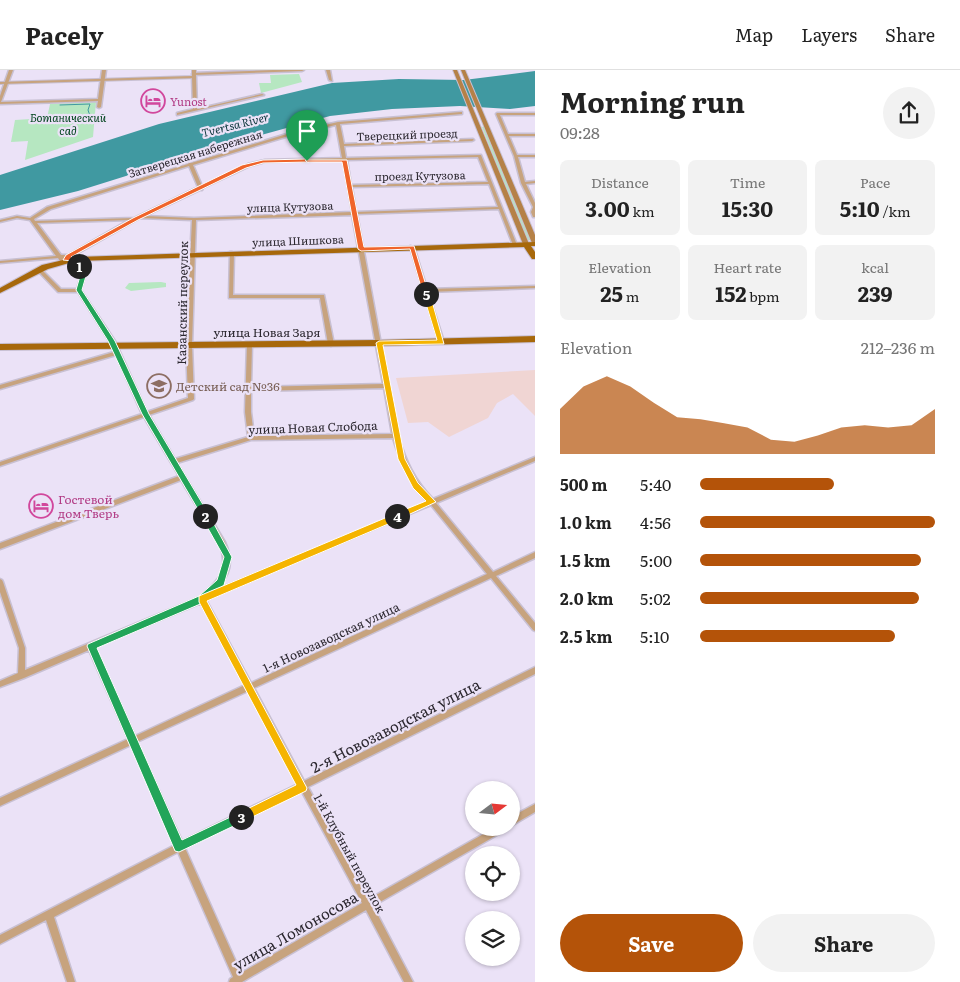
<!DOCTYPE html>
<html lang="en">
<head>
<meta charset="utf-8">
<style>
  :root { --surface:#fff; --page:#f2f2f2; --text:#222; --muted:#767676; --line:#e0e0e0; --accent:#b45309 }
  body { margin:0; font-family:Literata,serif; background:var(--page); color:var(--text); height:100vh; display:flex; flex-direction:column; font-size:19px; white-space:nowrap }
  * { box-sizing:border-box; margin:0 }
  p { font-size:16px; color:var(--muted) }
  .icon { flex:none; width:28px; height:28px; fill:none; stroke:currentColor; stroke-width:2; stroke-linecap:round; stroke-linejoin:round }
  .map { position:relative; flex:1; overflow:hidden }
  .sheet { display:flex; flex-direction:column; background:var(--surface); width:425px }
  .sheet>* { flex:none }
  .needle { width:32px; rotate:74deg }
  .fabs { position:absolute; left:465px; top:711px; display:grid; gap:10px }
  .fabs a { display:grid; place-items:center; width:55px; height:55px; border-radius:50%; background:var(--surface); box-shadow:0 1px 4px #0004; font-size:25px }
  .pin { position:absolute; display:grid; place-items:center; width:42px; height:42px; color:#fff; margin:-51px -21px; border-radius:50% 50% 50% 0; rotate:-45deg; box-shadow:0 0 5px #0007 }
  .pin .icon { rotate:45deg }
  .km { position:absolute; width:25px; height:25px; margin:-12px; border-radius:50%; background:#222; color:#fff; font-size:14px; line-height:25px; text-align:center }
  .round { display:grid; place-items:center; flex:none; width:52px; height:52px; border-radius:26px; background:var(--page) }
  .summary { display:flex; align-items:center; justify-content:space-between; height:85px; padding:0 25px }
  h1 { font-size:28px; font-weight:700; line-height:38px }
  .stats { display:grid; grid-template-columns:repeat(3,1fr); gap:8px; height:85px; padding:5px 25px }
  .stats div { display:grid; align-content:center; border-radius:8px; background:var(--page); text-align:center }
  .stats b { font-size:21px; font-weight:700 }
  .stats small { font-size:14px; font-weight:400 }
  .stats p { font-size:14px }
  .chart { height:140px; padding:10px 25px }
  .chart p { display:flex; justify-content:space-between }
  .chart svg { width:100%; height:90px; margin-top:5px; fill:var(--accent); opacity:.7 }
  .primary-button { display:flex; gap:10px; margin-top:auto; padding:10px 25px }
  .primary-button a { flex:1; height:58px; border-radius:30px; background:var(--accent); color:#fff; font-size:20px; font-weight:700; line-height:58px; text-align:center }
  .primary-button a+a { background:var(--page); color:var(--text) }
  ul { padding:0 25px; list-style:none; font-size:16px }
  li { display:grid; grid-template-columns:80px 60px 1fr; align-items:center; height:38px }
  li i { height:12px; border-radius:6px; background:var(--accent) }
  header { display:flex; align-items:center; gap:30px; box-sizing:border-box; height:70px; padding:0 25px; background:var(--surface); border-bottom:1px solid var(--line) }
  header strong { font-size:24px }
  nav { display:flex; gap:28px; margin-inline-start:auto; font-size:18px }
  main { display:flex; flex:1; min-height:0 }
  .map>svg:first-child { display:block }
  .industrial { fill:#f0d5d3 }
  .green { fill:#b6e7c1 }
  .water { fill:#4099a1 }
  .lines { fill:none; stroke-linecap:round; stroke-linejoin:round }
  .stream { stroke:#4099a1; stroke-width:1 }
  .minor-casing { stroke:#c8c0d3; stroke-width:3 }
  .tertiary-casing { stroke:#c8c0d3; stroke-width:2 }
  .secondary-casing { stroke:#c8c0d3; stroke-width:2 }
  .primary-casing { stroke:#c8c0d3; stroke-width:2 }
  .minor { fill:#c7a37e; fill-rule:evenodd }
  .tertiary { fill:#c7a37e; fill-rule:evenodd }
  .secondary { fill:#b58147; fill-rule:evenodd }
  .primary { fill:#a7680b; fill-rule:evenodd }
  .split-1 { fill:#f0652b; stroke:#fff }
  .split-2 { fill:#22a559; stroke:#fff }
  .split-3 { fill:#22a559; stroke:#fff }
  .split-4 { fill:#f5b400; stroke:#fff }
  .split-5 { fill:#f5b400; stroke:#fff }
  .split-6 { fill:#f0652b; stroke:#fff }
  .labels { text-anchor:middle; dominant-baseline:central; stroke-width:4.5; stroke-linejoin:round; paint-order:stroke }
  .far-hotel-label { font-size:11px; fill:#b23c85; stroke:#ebe2f7; text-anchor:start }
  .far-park-label { font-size:11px; font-style:italic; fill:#00441d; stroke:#ebe2f7 }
  .far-water-label { font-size:11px; font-style:italic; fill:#063236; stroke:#ebe2f7 }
  .far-street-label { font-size:11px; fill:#2b272f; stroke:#ebe2f7 }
  .street-label { font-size:12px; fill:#2b272f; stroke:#ebe2f7 }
  .education-label { font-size:12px; fill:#785e54; stroke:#ebe2f7; text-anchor:start }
  .hotel-label { font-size:12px; fill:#b23c85; stroke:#ebe2f7; text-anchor:start }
  .near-street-label { font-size:15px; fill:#2b272f; stroke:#ebe2f7 }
</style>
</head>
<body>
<header>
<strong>Pacely</strong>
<nav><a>Map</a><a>Layers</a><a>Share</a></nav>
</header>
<main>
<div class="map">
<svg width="535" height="912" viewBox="0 0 535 912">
  <rect width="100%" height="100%" fill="#ebe2f7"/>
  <path class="industrial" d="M535,300V346L513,324L497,333L488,348L449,367L428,352L408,353L396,308Z"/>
  <path class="green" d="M299,4L302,12L261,23L259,13H271L270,5Z
    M96,32L93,67L25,90L28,71L11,72L15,50L47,48L50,34Z
    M484,56L531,170H526L482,57Z
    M161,212L166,213V217L131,221L125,218L129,213Z"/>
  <path class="water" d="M535,1V36L510,39L460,36L392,39L330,46L225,75L78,121L0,140V105L159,54L332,13L399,9L464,10Z"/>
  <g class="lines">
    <path class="stream" d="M60,35L90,34L88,40L90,46L84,51H79
      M40,50L55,47"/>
    <g class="minor-casing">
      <path id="minor" d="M9,0H13L1,32L98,29L102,0H106L101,37L99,38L97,37L98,31L0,34V26Z
        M273,0H304L302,1L194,5L192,4L194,3Z
        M326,0H330L332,11L329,10Z
        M194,6L196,7L197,39L262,24L264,25L177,45V43L193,39L192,7Z
        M461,42H462V44L340,54L344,74L473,69L474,70L472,71L344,76L346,88L481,85L517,175V176L513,175L499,139L357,144L398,366C406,391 414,410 433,429L535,387V391L436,433L493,502L535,482V488L496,506L535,553V561L533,560L491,508L254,618L304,711L535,597V604L308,717L369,829L494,758H505L504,761L373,836L413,912H404L366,840L242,912H229L230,909L233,907L178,782L54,847L75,912H67L46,850L0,874V865L175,775L131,675L0,736V728L128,669L89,580L24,608L0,617V611L18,603L19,578L0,522V509L2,510L3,512L25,578V600L200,527C219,510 229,501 220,475L181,410L0,479V473L179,406L144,347L0,396V392L142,344L116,285L0,319V315L114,282L109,271L78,222H58L37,200V199H41L61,219H77L81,206L74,189L76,188L78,189L85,206L81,220L115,271L147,342L188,328L186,275L192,150L140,148L71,187L68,192H66L64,191H60L58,188L0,193V191L56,186L30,150L17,148L0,152V150L17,146L30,148L47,137L188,94L189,93H191L290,63L338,52ZM336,55L342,88L265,90L248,94L202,116L193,95L292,65ZM478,87L488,112L351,115L347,90ZM343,90L352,142L194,148L145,146L200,120H202L203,118L250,96L265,92ZM189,96L198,117L134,148L35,151L34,149L51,139ZM489,114L498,137L356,142L352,117ZM352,145L383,314L251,317L252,274L251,273H247L245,342L248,367L175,389L149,345L193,330L194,329L192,275L196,150ZM129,150L68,185H61L37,153ZM384,318L392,364L254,366L251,342V321ZM393,368C400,392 410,413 428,432L216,520C230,505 234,492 225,472L177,393L251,370ZM431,435L487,504L251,613L206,530ZM201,533L245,615L135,666L95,577ZM248,621L298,714L182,771L137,672ZM301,720L362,833L241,903L185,778Z
        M497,43H535V45H500L508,64H535V66H509L517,85H535V87H518L525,112L535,111V113L526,114L535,133V147H533L531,142L533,137L521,113L514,86L496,44Z
        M410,176L414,177L427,219L535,216V218L428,222L444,272L443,273H439L410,177Z
        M230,182H232L234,183L233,225H324L334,274L333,275L331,276L328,274L320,228H229Z
        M535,734V742L511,756V747Z"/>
    </g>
    <g class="tertiary-casing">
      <path id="tertiary" d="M192,0H196V8L0,14V12L192,6Z"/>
    </g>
    <g class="secondary-casing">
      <path id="secondary" d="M453,0H457L529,174L528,175L523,174Z
        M461,0H465L535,165V175L532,173Z"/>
    </g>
    <g class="primary-casing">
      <path id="primary" d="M535,172V176H531L535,182V189H532L524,177L76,191L48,199L0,223V218L42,195L76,187Z
        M535,266V272L379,276L0,280V274L379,270Z"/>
    </g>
    <use href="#minor" class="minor"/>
    <use href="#tertiary" class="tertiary"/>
    <use href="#secondary" class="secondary"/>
    <use href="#primary" class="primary"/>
  </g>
  <path class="split-1" d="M307,89L309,92L263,93L246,98L138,150L71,187L78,188L81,197H77L73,191L63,190L66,185L133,148L242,95L263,90Z"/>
  <path class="split-2" d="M79,194L86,206L82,220L115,271L149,344L208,443V448H203L142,344L108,271L76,220L80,206L76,196Z"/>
  <path class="split-3" d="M205,442L208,443L232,487L224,515L205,532L97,578L182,770L241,742L246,747L244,751L179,782L175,781L87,576L88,574L199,526L217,510L224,487L201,446Z"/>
  <path class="split-4" d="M397,443L400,444V449L207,531L307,718L306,721L244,751H237V744L296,715L199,532V526Z"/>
  <path class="split-5" d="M426,222L430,224L444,274L383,275L405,389L418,413L436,432L397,450L394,449V444L426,431L413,418L398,389L376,273L379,271L437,270L423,224Z"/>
  <path class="split-6" d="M305,90H347L364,177L414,176L429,225L423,224L410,179L361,181L358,179L342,92H307Z"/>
  <defs>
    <g id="hotel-ring" transform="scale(1.25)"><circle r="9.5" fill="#ebe2f7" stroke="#d1479c" stroke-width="1.5"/><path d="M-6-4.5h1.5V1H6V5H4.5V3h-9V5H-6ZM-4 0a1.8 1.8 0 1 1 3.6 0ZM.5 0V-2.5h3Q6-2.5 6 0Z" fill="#d1479c"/></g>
    <g id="school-ring" transform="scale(1.25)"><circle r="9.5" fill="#ebe2f7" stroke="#8d6e63" stroke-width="1.5"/><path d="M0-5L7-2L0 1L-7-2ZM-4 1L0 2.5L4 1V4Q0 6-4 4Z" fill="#8d6e63"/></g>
  </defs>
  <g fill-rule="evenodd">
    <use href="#hotel-ring" x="153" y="31"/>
    <use href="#school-ring" x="159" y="316"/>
    <use href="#hotel-ring" x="41" y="436"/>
  </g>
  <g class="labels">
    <g class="far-hotel-label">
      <text x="170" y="31">Yunost</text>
    </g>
    <g class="far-park-label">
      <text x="68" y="47">Ботанический<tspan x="68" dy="13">сад</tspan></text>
    </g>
    <g class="far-water-label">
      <text transform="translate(235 54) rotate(-14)">Tvertsa River</text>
    </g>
    <g class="far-street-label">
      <text transform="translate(407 64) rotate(-2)">Тверецкий проезд</text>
      <text transform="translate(195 83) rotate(-17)">Затверецкая набережная</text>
      <text transform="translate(420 105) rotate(-1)">проезд Кутузова</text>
      <text transform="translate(290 136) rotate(-2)">улица Кутузова</text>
      <text transform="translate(298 170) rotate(-2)">улица Шишкова</text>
    </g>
    <g class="street-label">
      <text transform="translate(182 233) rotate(-89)">Казанский переулок</text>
      <text x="267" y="262">улица Новая Заря</text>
      <text transform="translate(313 357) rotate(-2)">улица Новая Слобода</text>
      <text transform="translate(331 567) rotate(-25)">1-я Новозаводская улица</text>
      <text transform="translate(350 783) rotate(61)">1-й Клубный переулок</text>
    </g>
    <g class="education-label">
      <text x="176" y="316">Детский сад №36</text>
    </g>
    <g class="hotel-label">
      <text x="58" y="429">Гостевой<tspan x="58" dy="14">дом Тверь</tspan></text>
    </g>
    <g class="near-street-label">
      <text transform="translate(395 655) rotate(-27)">2-я Новозаводская улица</text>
      <text transform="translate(295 860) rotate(-30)">улица Ломоносова</text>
    </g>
  </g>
</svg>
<div class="fabs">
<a><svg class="needle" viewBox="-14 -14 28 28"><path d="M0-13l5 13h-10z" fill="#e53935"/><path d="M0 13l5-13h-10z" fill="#767676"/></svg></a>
<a><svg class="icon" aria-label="locate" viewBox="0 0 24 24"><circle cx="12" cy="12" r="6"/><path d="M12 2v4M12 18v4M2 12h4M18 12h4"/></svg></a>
<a><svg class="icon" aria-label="layers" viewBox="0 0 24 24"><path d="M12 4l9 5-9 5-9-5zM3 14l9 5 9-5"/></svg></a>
</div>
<div class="pin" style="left:307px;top:91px;background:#1e9e55"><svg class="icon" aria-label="arrive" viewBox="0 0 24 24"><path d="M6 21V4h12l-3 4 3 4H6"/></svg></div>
<b class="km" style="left:79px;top:196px">1</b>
<b class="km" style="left:205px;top:446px">2</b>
<b class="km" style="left:241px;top:747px">3</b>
<b class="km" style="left:397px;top:446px">4</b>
<b class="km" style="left:426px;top:224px">5</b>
</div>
<section class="sheet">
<div class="summary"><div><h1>Morning run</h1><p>09:28</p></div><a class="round"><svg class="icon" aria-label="share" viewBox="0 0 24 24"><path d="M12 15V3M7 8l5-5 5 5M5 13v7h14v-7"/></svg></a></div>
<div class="stats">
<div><p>Distance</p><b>3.00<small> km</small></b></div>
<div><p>Time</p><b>15:30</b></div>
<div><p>Pace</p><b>5:10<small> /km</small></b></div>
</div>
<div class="stats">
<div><p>Elevation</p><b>25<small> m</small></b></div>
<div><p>Heart rate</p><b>152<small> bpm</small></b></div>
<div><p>kcal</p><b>239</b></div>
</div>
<div class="chart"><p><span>Elevation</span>212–236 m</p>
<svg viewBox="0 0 160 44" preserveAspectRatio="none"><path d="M0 44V22L10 11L20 6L30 11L40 19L50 26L60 27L70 29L80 31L90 37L100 38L110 35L120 31L130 30L140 31L150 30L160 22V44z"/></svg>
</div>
<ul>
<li><b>500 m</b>5:40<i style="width:57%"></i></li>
<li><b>1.0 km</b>4:56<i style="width:100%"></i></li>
<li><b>1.5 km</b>5:00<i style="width:94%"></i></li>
<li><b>2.0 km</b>5:02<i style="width:93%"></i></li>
<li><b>2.5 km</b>5:10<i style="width:83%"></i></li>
</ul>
<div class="primary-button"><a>Save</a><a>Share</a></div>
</section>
</main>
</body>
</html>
